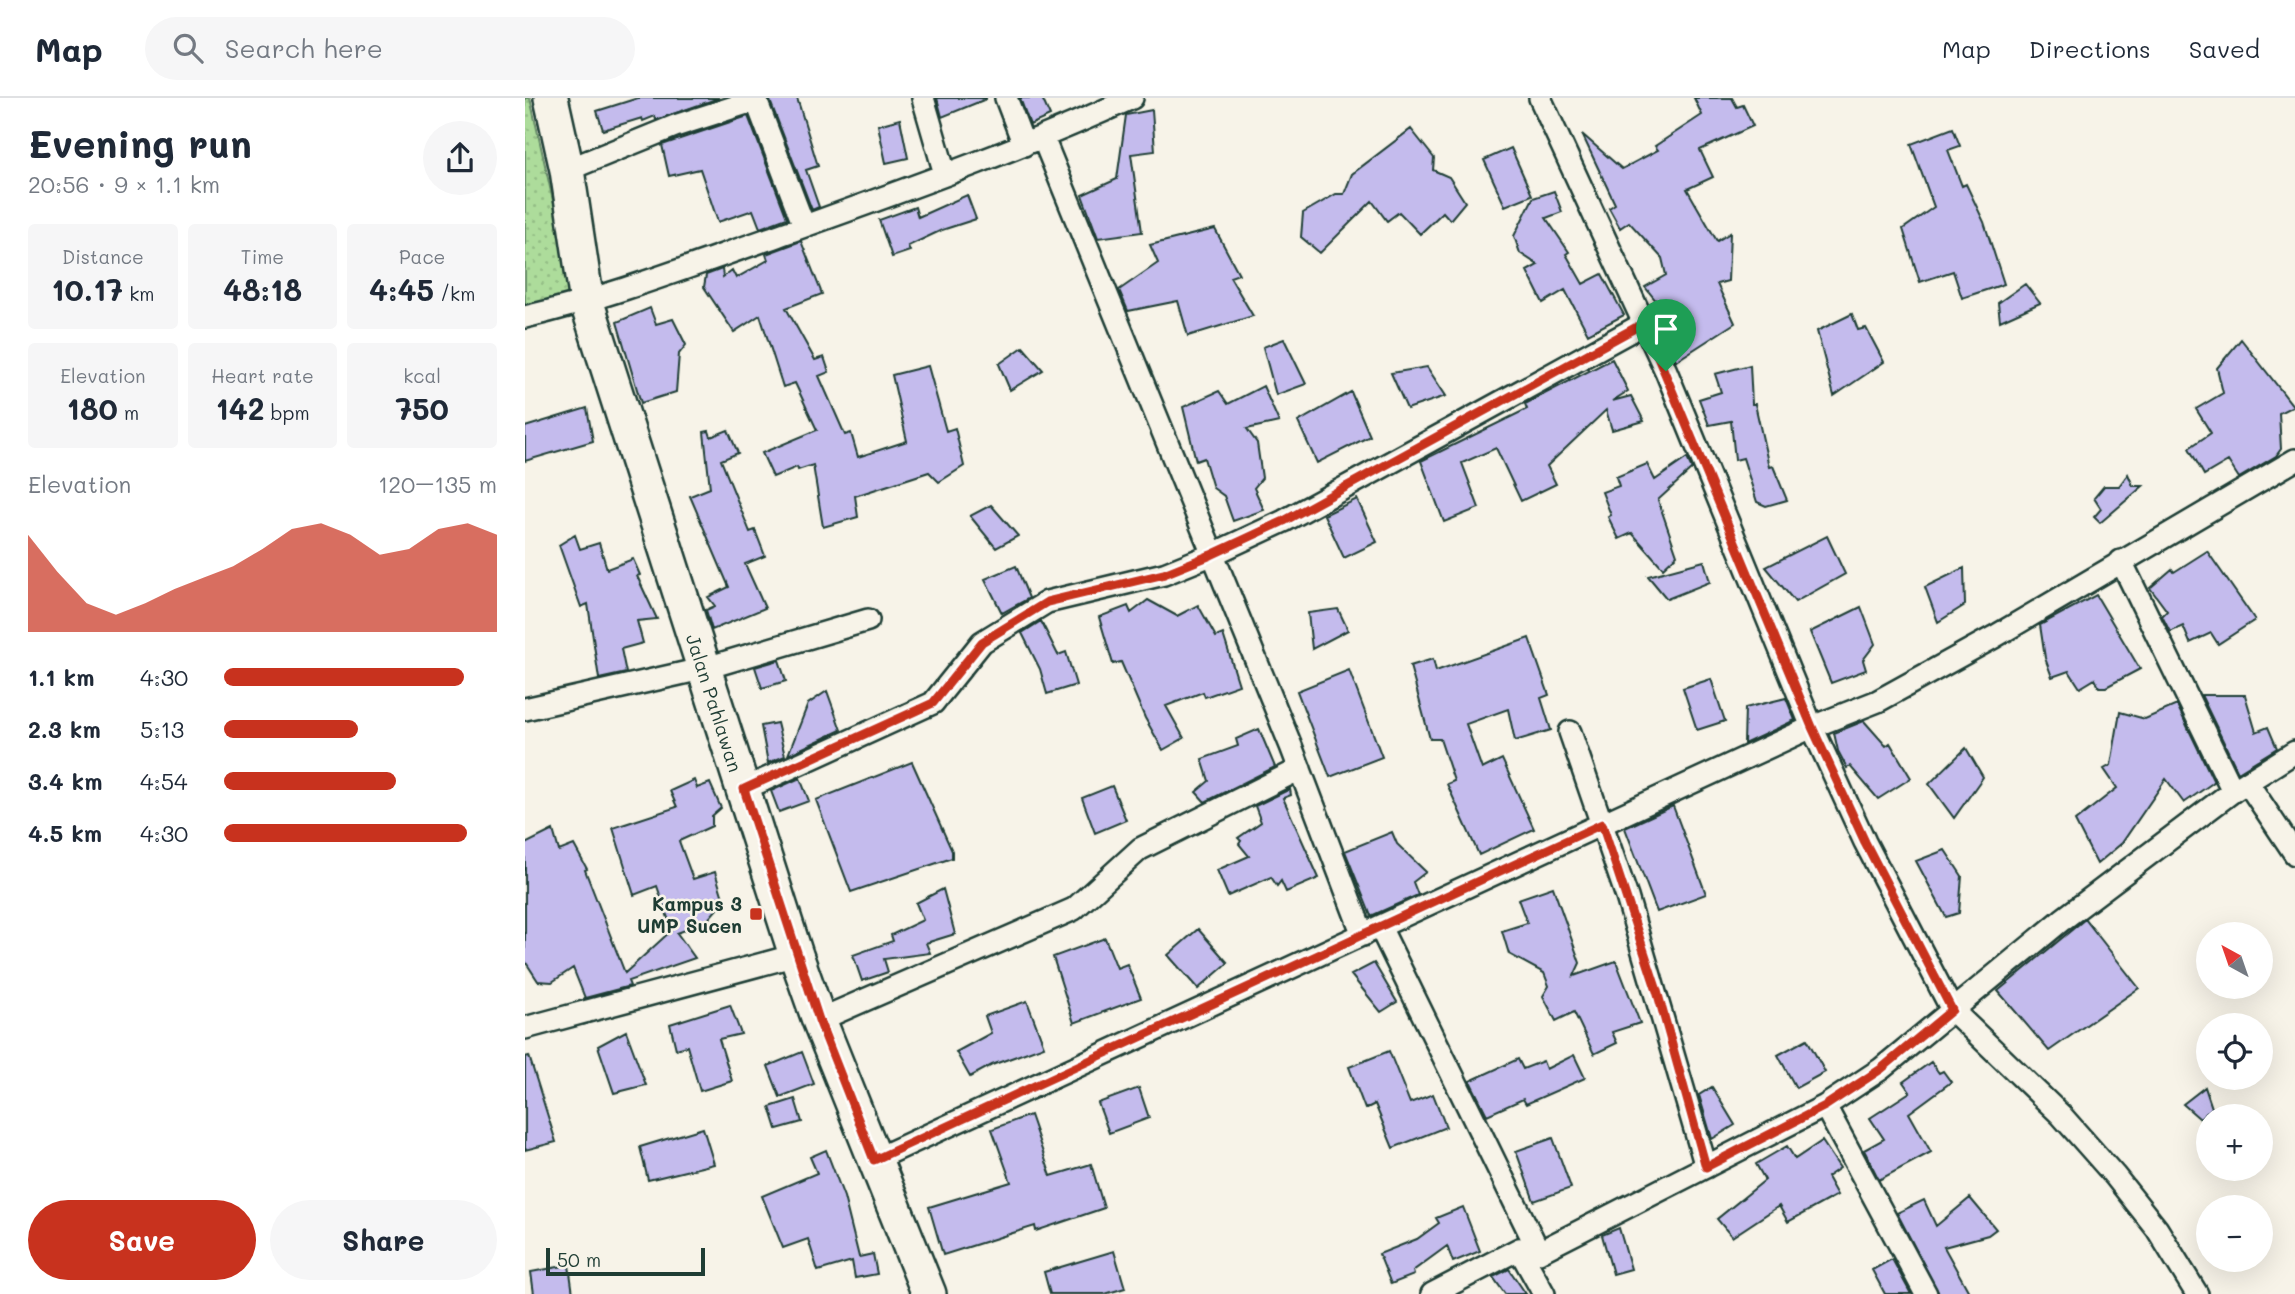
<!DOCTYPE html>
<html lang="en">
<head>
<meta charset="utf-8">
<style>
  :root { --surface:#fff; --page:#f6f6f7; --text:#1f2937; --muted:#747a83; --line:#e0e1e3; --accent:#c8321e }
  body { margin:0; font-family:Mali,sans-serif; background:var(--page); color:var(--text); height:100vh; display:flex; flex-direction:column; font-size:26px; white-space:nowrap }
  * { box-sizing:border-box; margin:0 }
  p { font-size:23px; color:var(--muted) }
  .icon { flex:none; width:38px; height:38px; fill:none; stroke:currentColor; stroke-width:2; stroke-linecap:round; stroke-linejoin:round }
  .map { position:relative; flex:1; overflow:hidden }
  .sheet { display:flex; flex-direction:column; background:var(--surface); width:525px }
  .sheet>* { flex:none }
  .needle { width:46px; rotate:320deg }
  .buttons { position:absolute; left:1671px; top:824px; display:grid; gap:14px }
  .buttons a { display:grid; place-items:center; width:77px; height:77px; border-radius:50%; background:var(--surface); box-shadow:0 7px 28px #0002; font-size:35px }
  .scale { position:absolute; left:21px; bottom:18px; width:159px; box-sizing:border-box; padding-left:7px; border:4px solid #1f3d34; border-top:0; font-size:19px; line-height:24px; white-space:nowrap; color:#1f3d34; -webkit-text-stroke:5px #f7f3e8; paint-order:stroke }
  .pin { position:absolute; display:grid; place-items:center; width:60px; height:60px; color:#fff; margin:-72px -30px; border-radius:50% 50% 50% 0; rotate:-45deg; box-shadow:0 0 7px #0007 }
  .pin .icon { rotate:45deg }
  .round { display:grid; place-items:center; flex:none; width:74px; height:74px; border-radius:37px; background:var(--page) }
  .overview { display:flex; align-items:center; justify-content:space-between; height:119px; padding:0 28px }
  h1 { font-size:38px; font-weight:700; line-height:52px }
  .stats { display:grid; grid-template-columns:repeat(3,1fr); gap:10px; height:119px; padding:7px 28px }
  .stats div { display:grid; align-content:center; border-radius:7px; background:var(--page); text-align:center }
  .stats b { font-size:30px; font-weight:700 }
  .stats small { font-size:19px; font-weight:400 }
  .stats p { font-size:19px }
  .chart { height:196px; padding:14px 28px }
  .chart p { display:flex; justify-content:space-between }
  .chart svg { width:100%; height:126px; margin-top:7px; fill:var(--accent); opacity:.7 }
  .cta { display:flex; gap:14px; margin-top:auto; padding:14px 28px }
  .cta a { flex:1; height:80px; border-radius:42px; background:var(--accent); color:#fff; font-size:28px; font-weight:700; line-height:80px; text-align:center }
  .cta a+a { background:var(--page); color:var(--text) }
  ul { padding:0 28px; list-style:none; font-size:23px }
  li { display:grid; grid-template-columns:112px 84px 1fr; align-items:center; height:52px }
  li i { height:18px; border-radius:9px; background:var(--accent) }
  header { display:flex; align-items:center; gap:42px; box-sizing:border-box; height:98px; padding:0 35px; background:var(--surface); border-bottom:2px solid var(--line) }
  header strong { font-size:33px }
  nav { display:flex; gap:38px; margin-inline-start:auto; font-size:24px }
  .search { width:490px; height:63px; background:var(--page); display:flex; align-items:center; gap:18px; box-sizing:border-box; padding:0 24px; border-radius:38px; color:var(--muted); font-size:26px }
  main { display:flex; flex:1; min-height:0 }
  .map>svg:first-child { display:block }
  .grass { fill:url(#grass-dots); stroke:#668c68; stroke-width:2 }
  .building { fill:#c4bbed; stroke:#1f3d34; stroke-width:2 }
  .lines { fill:none; stroke-linecap:round; stroke-linejoin:round }
  .street-casing { stroke:#1f3d34; stroke-width:26 }
  .primary-casing { stroke:#1f3d34; stroke-width:38 }
  .street { stroke:#f7f3e8; stroke-width:21 }
  .primary { stroke:#f7f3e8; stroke-width:33 }
  .route-casing { stroke:#fff; stroke-width:14 }
  .route { stroke:#c8321e; stroke-width:9 }
  .poi-dot { fill:#c8321e; stroke:#f7f3e8; stroke-width:2.5 }
  .labels { text-anchor:middle; dominant-baseline:central; stroke-width:5; stroke-linejoin:round; paint-order:stroke }
  .street-label { font-size:19px; fill:#1f3d34; stroke:#f7f3e8 }
  .poi-label { font-size:19px; font-weight:bold; fill:#1f3d34; stroke:#f7f3e8; text-anchor:end }
</style>
</head>
<body>
<header>
<strong>Map</strong>
<div class="search"><svg class="icon" aria-label="search" viewBox="0 0 24 24"><circle cx="10" cy="10" r="6"/><path d="M15 15l6 6"/></svg>Search here</div>
<nav><a>Map</a><a>Directions</a><a>Saved</a></nav>
</header>
<main>
<section class="sheet">
<div class="overview"><div><h1>Evening run</h1><p>20:56 · 9 × 1.1 km</p></div><a class="round"><svg class="icon" aria-label="share" viewBox="0 0 24 24"><path d="M12 15V3M7 8l5-5 5 5M5 13v7h14v-7"/></svg></a></div>
<div class="stats">
<div><p>Distance</p><b>10.17<small> km</small></b></div>
<div><p>Time</p><b>48:18</b></div>
<div><p>Pace</p><b>4:45<small> /km</small></b></div>
</div>
<div class="stats">
<div><p>Elevation</p><b>180<small> m</small></b></div>
<div><p>Heart rate</p><b>142<small> bpm</small></b></div>
<div><p>kcal</p><b>750</b></div>
</div>
<div class="chart"><p><span>Elevation</span>120–135 m</p>
<svg viewBox="0 0 160 44" preserveAspectRatio="none"><path d="M0 44V10L10 23L20 34L30 38L40 34L50 29L60 25L70 21L80 15L90 8L100 6L110 10L120 17L130 15L140 8L150 6L160 10V44z"/></svg>
</div>
<ul>
<li><b>1.1 km</b>4:30<i style="width:88%"></i></li>
<li><b>2.3 km</b>5:13<i style="width:49%"></i></li>
<li><b>3.4 km</b>4:54<i style="width:63%"></i></li>
<li><b>4.5 km</b>4:30<i style="width:89%"></i></li>
</ul>
<div class="cta"><a>Save</a><a>Share</a></div>
</section>
<div class="map">
<svg width="1770" height="1196" viewBox="0 0 1770 1196">
  <defs>
    <pattern id="grass-dots" width="8" height="8" patternUnits="userSpaceOnUse" patternTransform="scale(1.75)"><rect width="8" height="8" fill="#addc9b"/><path d="M2 2h.1M6 6h.1" fill="none" stroke="#94be86" stroke-width="1.8" stroke-linecap="round"/></pattern>
  </defs>
  <rect width="100%" height="100%" fill="#f7f3e8"/>
  <filter id="ink" filterUnits="userSpaceOnUse"><feTurbulence type="fractalNoise" baseFrequency=".0143" numOctaves="2"/><feDisplacementMap in="SourceGraphic" scale="14" xChannelSelector="R" yChannelSelector="G"/><feConvolveMatrix kernelMatrix="1 2 1 2 8 2 1 2 1" color-interpolation-filters="sRGB"/></filter>
  <g filter="url(#ink)">
    <path class="grass" d="M0,0H5L50,201L0,216Z"/>
    <path class="building" d="M113,0H194L131,22L130,18L118,23L117,20L78,32L72,13Z
      M244,0H272L293,68L281,72L294,109L287,112Z
      M412,0H461V1L417,19Z
      M495,0H517L525,18L505,27Z
      M1169,0H1207L1212,9L1218,7L1228,28L1175,52L1188,79L1162,91L1192,143L1205,135L1203,183L1192,186L1210,225L1151,263L1132,204L1120,189L1141,177L1137,160L1104,124L1095,130L1084,110L1090,106L1057,36L1097,71L1133,52L1130,48L1177,17Z
      M627,12L630,53L606,56L617,134L573,140L557,97L592,81L601,17Z
      M223,18L262,120L235,130L228,112L193,124L175,71L144,78L137,47Z
      M375,21L383,60L361,65L353,27Z
      M1428,30L1435,48L1423,52L1437,88L1441,86L1459,124L1479,186L1437,200L1428,173L1395,184L1378,131L1409,109L1386,46Z
      M886,31L909,60L908,72L924,79L940,104L925,122L918,114L895,136L874,114L862,123L847,103L795,155L776,139L778,115L811,96H819L827,76Z
      M986,50L1007,97L980,108L959,62Z
      M1029,93L1037,114L1021,120L1044,154L1041,156L1058,186L1077,176L1099,217L1063,236L1040,192L1018,205L1002,173L1013,167L995,155L989,138L1008,100Z
      M442,97L451,121L417,132L383,148L385,153L367,159L354,122L390,109L393,119Z
      M690,131L714,176L705,179L728,218L663,238L653,203L603,213L594,192L633,165L625,147Z
      M276,143L297,196L261,210L290,262L299,259L304,274L294,278L320,337L326,335L333,359L382,343L367,277L403,268L421,333L430,330L439,368L414,384L404,374L330,398L333,419L298,429L288,367L273,372L272,369L248,379L237,355L292,332L270,285L258,289L235,217L209,234L179,189L181,177L197,171L198,179L207,172L211,180L243,162L241,156Z
      M1500,186L1515,205L1475,223L1473,205Z
      M125,210L131,226L148,221L161,247L154,256L151,294L116,305L92,224Z
      M1327,216L1333,232L1341,230L1359,264L1309,298L1292,233Z
      M759,241L781,286L751,297L738,249Z
      M1716,241L1768,308L1754,315L1756,351L1751,358L1714,380L1703,363L1679,377L1664,350L1686,335L1671,311L1698,295L1692,270Z
      M498,249L518,272L485,292L474,266Z
      M1087,261L1103,293L1087,303L1106,298L1119,323L1087,332L1081,312L1022,368L1031,386L996,403L971,350L937,365L954,410L919,424L896,363L1002,311L1000,306Z
      M1225,267L1227,306H1230L1244,369L1248,368L1262,402L1241,408L1232,404L1218,360L1210,362L1206,323L1184,327L1174,301L1196,294L1190,276Z
      M902,269L921,298L882,311L866,275Z
      M738,288L754,324L722,331L732,345L737,380L729,390L739,412L708,423L699,398L688,390L679,360L671,363L658,309L694,293L703,306Z
      M826,294L845,338L792,365L773,324Z
      M62,310L68,343L0,363V329Z
      M203,332L213,355L196,362L225,434L230,432L240,458L220,466L240,510L187,532L181,512L190,508L183,499L204,489L165,398L185,390L179,334L184,333L186,339Z
      M1162,360L1167,371L1133,402L1152,457L1138,470L1107,435L1094,441L1083,419L1086,417L1077,394L1094,388L1091,379L1122,366L1130,382Z
      M1603,376L1608,388H1618L1575,425L1569,419L1576,411L1569,400L1579,388H1594Z
      M832,401L852,444L819,460L799,417Z
      M466,407L493,438L471,450L445,418Z
      M50,437L55,451L74,445L82,471L108,461L115,477L112,478L132,521L112,523L118,545L96,551L101,575L74,581L63,506L56,509L34,447Z
      M1302,438L1320,476L1270,504L1241,469Z
      M1682,453L1730,522L1693,546L1686,535L1665,545L1658,528L1645,534L1637,518L1642,513L1625,490L1647,471L1649,474Z
      M1179,463L1185,484L1142,501L1123,478Z
      M491,468L504,500L477,515L460,481Z
      M1439,470L1440,507L1413,524L1400,489Z
      M1571,497L1615,571L1581,589H1574L1570,581L1555,590L1544,573L1527,579L1520,560L1515,527Z
      M623,502L652,518L673,507L691,539L698,536L714,587L680,599L678,594L641,608L659,640L638,652L620,620L596,564L588,566L574,519L603,508L606,515Z
      M1336,509L1350,546L1338,562L1341,572L1306,585L1285,534Z
      M813,511L823,532L787,551L783,515Z
      M516,523L533,557L541,554L551,587L522,596L515,571L497,535Z
      M1004,540L1024,597L1016,600L1026,632L990,643L983,611L941,626L957,671L977,661L1009,731L954,757L922,686L929,683L915,641H905L885,568L908,561L911,573Z
      M254,562L261,583L237,590L230,569Z
      M824,572L857,659L805,679L772,593Z
      M1186,581L1200,623L1172,632L1158,590Z
      M302,593L316,632L263,657L283,606Z
      M1676,597H1720L1731,634L1743,629L1752,650L1713,674Z
      M1261,600L1270,622L1219,646L1220,610Z
      M1652,607L1689,684L1659,705L1641,681L1597,745L1572,766L1550,723L1592,690L1579,671L1586,667L1595,614L1620,621Z
      M1339,623L1361,648L1365,645L1386,680L1353,701L1325,668L1322,670L1313,653L1309,635Z
      M252,625L260,658L243,665L236,628Z
      M734,631L750,669L680,704L671,694L684,683L677,661L713,648L711,641Z
      M1441,650L1458,679L1429,720L1404,686Z
      M387,664L427,753V760L326,794L291,702Z
      M275,680L284,703L254,714L246,693Z
      M169,682L172,690L185,685L196,710L187,718V728L154,743L168,781L190,774L199,803L180,825L152,835L170,860L103,883L105,888L60,900L48,870L27,884L13,883L0,863V746L28,732L34,753L49,747L62,771L60,772L100,875L147,832L132,788L109,797L88,730L152,709L145,693Z
      M587,688L601,722L570,735L557,700Z
      M765,691L766,697L758,700L794,780L761,794L756,783L752,788L746,779L703,798L692,772L724,758L714,746L716,743L713,740L736,724L730,708Z
      M1148,708L1181,796L1132,814L1100,730Z
      M867,734L872,746L901,774L888,784L893,797L846,818L820,753Z
      M1420,752L1437,778L1434,815L1421,819L1391,763Z
      M1028,789L1055,865L1049,878L1091,863L1115,925L1087,934L1092,945L1069,956L1049,914L1031,923L1018,898L1024,888L1019,875L984,856L977,833L1002,825L993,801Z
      M418,791L430,836L401,845L405,855L359,861L363,874L337,883L328,857L368,843L366,837L398,822L391,805Z
      M1560,821L1614,890L1524,953L1473,893Z
      M673,831L703,865L673,891L643,857Z
      M580,840L592,870L602,866L616,900L549,925L528,859Z
      M849,865L872,904L856,914L826,877Z
      M502,903L519,948L467,967L445,979L431,954L466,935L460,918Z
      M205,907L216,936L194,941L207,983L175,993L162,948L151,951L145,926Z
      M101,933L121,987L89,995L73,948Z
      M1282,941L1300,974L1271,990L1253,957Z
      M864,953L885,1005L908,996L921,1029L868,1050L850,1006L840,1011L824,969Z
      M277,954L289,986L255,999L243,968Z
      M1049,957L1060,980L1001,1006L998,1001L962,1017L945,983L993,961L998,971L1018,963L1021,971Z
      M4,958L31,1044L0,1052V959Z
      M1406,964L1414,975L1418,973L1426,984L1384,1015L1406,1054L1354,1082L1339,1052L1359,1041L1345,1020L1385,994L1378,984Z
      M1187,989L1210,1027L1187,1041L1174,997Z
      M1680,989L1687,1010L1675,1021L1658,1006Z
      M614,990L624,1020L584,1035L573,1005Z
      M270,1001L277,1024L252,1031L245,1009Z
      M505,1017L526,1078L566,1066L579,1110L511,1133L510,1128L418,1157L404,1109L486,1084L467,1031Z
      M178,1030L189,1066L123,1082L115,1049Z
      M1028,1040L1046,1090L1009,1103L991,1053Z
      M1297,1043L1315,1070L1302,1079L1312,1097L1263,1124L1254,1108L1207,1139L1192,1121L1240,1082L1231,1066L1262,1048L1270,1061Z
      M301,1052L319,1099L334,1159L348,1156L352,1176L330,1180L327,1163L293,1173L283,1141L258,1150L237,1098L292,1075L285,1059Z
      M1445,1100L1471,1131L1463,1137L1419,1149L1445,1196H1414L1372,1115L1399,1102L1411,1128Z
      M938,1109L955,1153L928,1164L922,1148L888,1173L889,1177L866,1186L854,1156L892,1141L914,1125L911,1120Z
      M1094,1130L1106,1171L1088,1176L1077,1137Z
      M589,1153L600,1190L580,1196H525L519,1174Z
      M1367,1161L1386,1196H1360L1347,1172Z
      M44,1167L48,1196H9L6,1174Z
      M984,1171L1001,1196H980L968,1179Z"/>
    <g class="lines">
      <g class="street-casing">
        <path id="street" d="M398,0L420,76
          M481,0L499,47
          M1015,0L1141,273L1287,629L1340,744L1427,912L1536,1017L1590,1078L1632,1131L1672,1196
          M518,40L766,648L838,837
          M42,72L150,28L231,2L279,128
          M0,219C86,199 168,167 252,138C371,95 492,53 607,0
          M1596,463L1708,693
          M0,611L181,570L343,522
          M1045,634L1102,799L1181,1069
          M1722,684L1770,756
          M219,691L408,605L457,544L522,504L639,476L686,457L759,423L1120,225
          M855,829L1014,1154
          M294,922L549,811L615,751L775,671
          M0,930L271,857
          M1300,1008L1401,1196
          M349,1062L1287,629L1353,603L1469,539L1770,362
          M994,1151L1019,1196
          M907,1196L994,1151L1014,1154L1300,1008L1356,971L1537,822L1708,693L1770,654"/>
      </g>
      <g class="primary-casing">
        <g id="primary">
          <path id="s1" d="M26,0L42,72L62,205L271,857L294,922L404,1196"/>
        </g>
      </g>
      <use href="#street" class="street"/>
      <use href="#primary" class="primary"/>
    </g>
  </g>
  <g class="lines" filter="url(#ink)">
    <g class="route-casing">
      <path id="route" d="M1119,225L1287,629L1340,744L1427,912L1356,971L1300,1008L1181,1069L1132,893L1077,726L349,1062L294,922L219,691L408,605L457,544L522,504L639,476L686,457L759,423Z"/>
    </g>
    <use href="#route" class="route"/>
  </g>
  <rect class="poi-dot" x="224" y="809" width="14" height="14" rx="3.5"/>
  <g class="labels">
    <g class="street-label">
      <text stroke="none"><textPath href="#s1" startOffset="628">Jalan Pahlawan</textPath></text>
    </g>
    <g class="poi-label">
      <text x="217" y="805">Kampus 3<tspan x="217" dy="22">UMP Sucen</tspan></text>
    </g>
  </g>
</svg>
<div class="buttons">
<a><svg class="needle" viewBox="-14 -14 28 28"><path d="M0-13l5 13h-10z" fill="#e53935"/><path d="M0 13l5-13h-10z" fill="#747a83"/></svg></a>
<a><svg class="icon" aria-label="locate" viewBox="0 0 24 24"><circle cx="12" cy="12" r="6"/><path d="M12 2v4M12 18v4M2 12h4M18 12h4"/></svg></a>
<a>+</a>
<a>−</a>
</div>
<div class="scale">50 m</div>
<div class="pin" style="left:1141px;top:273px;background:#1e9e55"><svg class="icon" aria-label="arrive" viewBox="0 0 24 24"><path d="M6 21V4h12l-3 4 3 4H6"/></svg></div>
</div>
</main>
</body>
</html>
